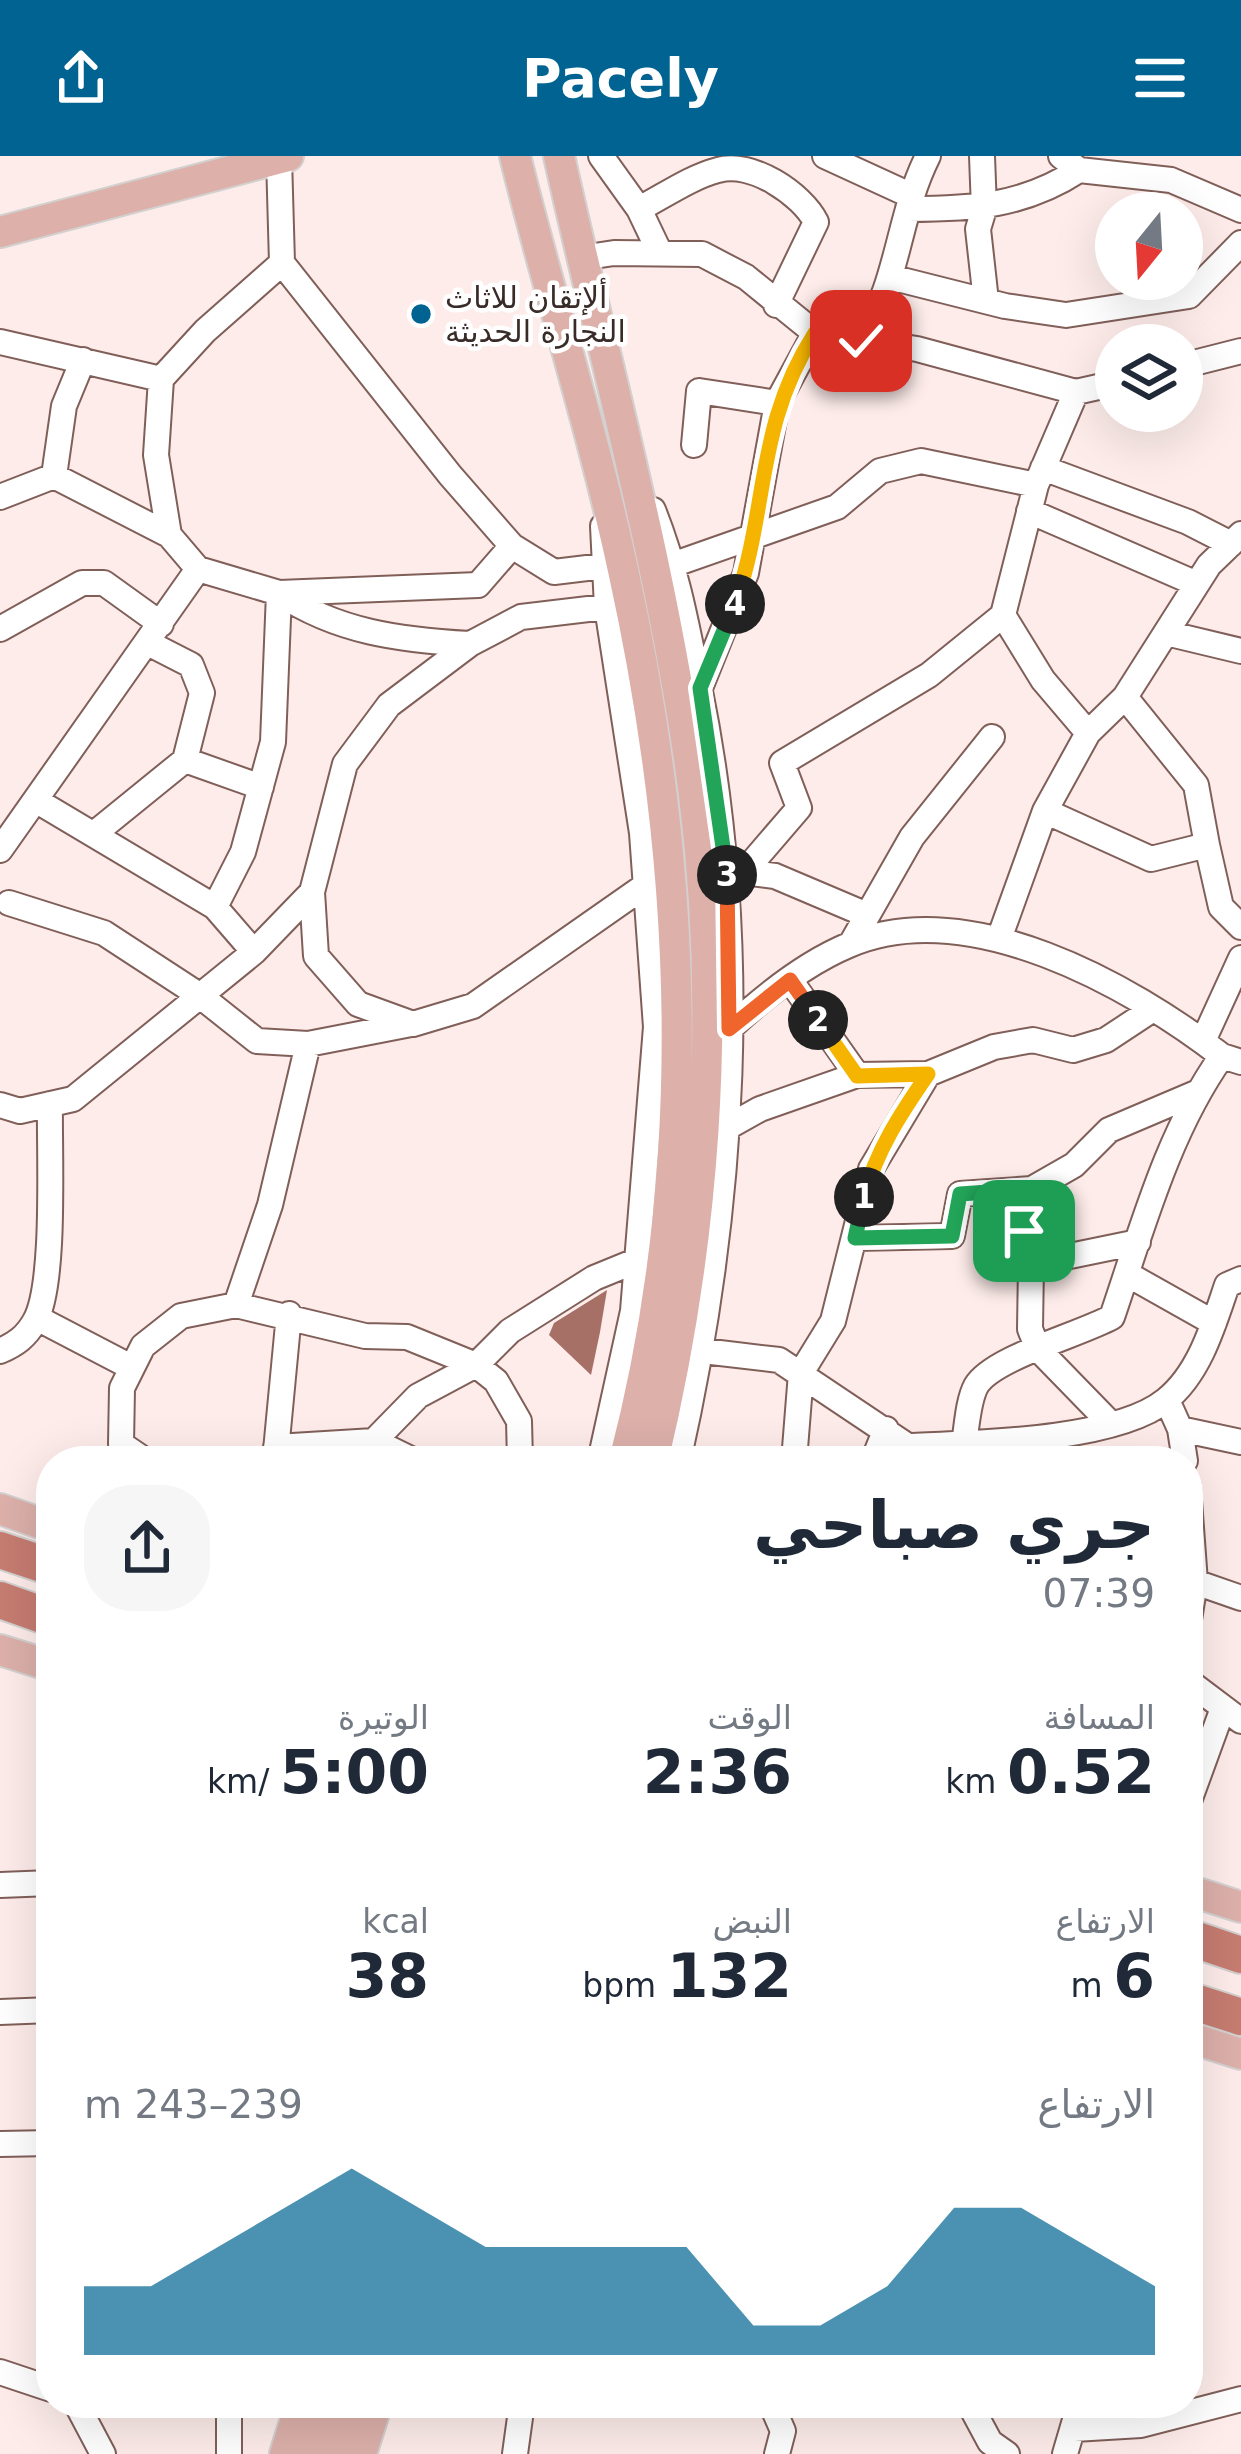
<!DOCTYPE html>
<html lang="ar">
<head>
<meta charset="utf-8">
<style>
  :root { --surface:#fff; --page:#f6f6f7; --text:#1f2937; --muted:#747a83; --accent:#006391 }
  body { margin:0; font-family:"DejaVu Sans","Noto Sans Arabic",sans-serif; background:var(--page); color:var(--text); direction:rtl; height:100vh; display:flex; flex-direction:column; font-size:45px; white-space:nowrap }
  * { box-sizing:border-box; margin:0 }
  p { font-size:39px; color:var(--muted) }
  .icon { flex:none; width:66px; height:66px; fill:none; stroke:currentColor; stroke-width:2; stroke-linecap:round; stroke-linejoin:round }
  .map { position:relative; flex:1; overflow:hidden; direction:ltr }
  .details { position:absolute; left:36px; top:1290px; width:1167px; height:972px; display:flex; flex-direction:column; background:var(--surface); border-radius:48px; box-shadow:0 12px 48px #0002; direction:rtl }
  .details>* { flex:none }
  .needle { width:78px; rotate:198deg }
  .fabs { position:absolute; left:1095px; top:36px; display:grid; gap:24px }
  .fabs a { display:grid; place-items:center; width:108px; height:108px; border-radius:50%; background:var(--surface); box-shadow:0 12px 48px #0002; font-size:60px }
  .pin { position:absolute; display:grid; place-items:center; width:102px; height:102px; color:#fff; margin:-51px; border-radius:24px; box-shadow:0 6px 18px #0006 }
  .km { position:absolute; width:60px; height:60px; margin:-30px; border-radius:50%; background:#222; color:#fff; font-size:33px; line-height:60px; text-align:center }
  .round { display:grid; place-items:center; flex:none; width:126px; height:126px; border-radius:48px; background:var(--page) }
  .overview { display:flex; align-items:center; justify-content:space-between; height:204px; padding:0 48px }
  h1 { font-size:66px; font-weight:700; line-height:90px }
  .metrics { display:grid; grid-template-columns:repeat(3,1fr); gap:18px; height:204px; padding:12px 48px }
  .metrics div { display:grid; align-content:center }
  .metrics b { font-size:60px; font-weight:700 }
  .metrics small { font-size:33px; font-weight:400 }
  .metrics p { font-size:33px }
  .chart { height:336px; padding:24px 48px }
  .chart p { display:flex; justify-content:space-between }
  .chart svg { width:100%; height:216px; margin-top:12px; fill:var(--accent); opacity:.7 }
  header { display:flex; justify-content:space-between; align-items:center; height:156px; padding:0 48px; background:var(--accent); color:#fff; font-size:54px; font-weight:700 }
  .map>svg:first-child { display:block }
  .building { fill:#a67067 }
  .lines { fill:none; stroke-linecap:round; stroke-linejoin:round }
  .minor-casing { stroke:#805f59; stroke-width:28 }
  .major-casing { stroke:#d3d0d0; stroke-width:34 }
  .highway-casing { stroke:#d3d0d0; stroke-width:40 }
  .minor { stroke:#fff; stroke-width:24 }
  .major { stroke:#ddb0aa; stroke-width:30 }
  .highway { stroke:#c67c71; stroke-width:36 }
  .split-1-casing { stroke:#fff; stroke-width:24 }
  .split-2-casing { stroke:#fff; stroke-width:24 }
  .split-3-casing { stroke:#fff; stroke-width:24 }
  .split-4-casing { stroke:#fff; stroke-width:24 }
  .split-5-casing { stroke:#fff; stroke-width:24 }
  .split-1 { stroke:#22a559; stroke-width:15 }
  .split-2 { stroke:#f5b400; stroke-width:15 }
  .split-3 { stroke:#f0652b; stroke-width:15 }
  .split-4 { stroke:#22a559; stroke-width:15 }
  .split-5 { stroke:#f5b400; stroke-width:15 }
  .poi-dot { fill:#006391; stroke:#fff; stroke-width:4.5 }
  .labels { text-anchor:middle; dominant-baseline:central; stroke-width:9; stroke-linejoin:round; paint-order:stroke }
  .poi-label { font-size:30px; fill:#392b28; stroke:#fff; text-anchor:start }
</style>
</head>
<body>
<header><svg class="icon" aria-label="menu" viewBox="0 0 24 24"><path d="M4 6h16M4 12h16M4 18h16"/></svg>Pacely<svg class="icon" aria-label="share" viewBox="0 0 24 24"><path d="M12 15V3M7 8l5-5 5 5M5 13v7h14v-7"/></svg></header>
<div class="map">
<svg width="1241" height="2298" viewBox="0 0 1241 2298">
  <rect width="100%" height="100%" fill="#fdecea"/>
  <path class="building" d="M607,1134L600,1176L591,1219L549,1179L554,1167Z"/>
  <g class="lines">
    <g class="minor-casing">
      <path id="minor" d="M601,0L639,53L660,97
        M825,0L912,40
        M982,0L984,53L978,73L986,145
        M1061,0L1079,14L1171,24L1241,54
        M279,2L282,107L450,319L512,390L554,416L620,408
        M639,53C664,40 691,21 718,14C751,4 802,38 816,66L776,149
        M908,53C973,53 1024,50 1079,14
        M581,102L614,97L702,98L746,121L815,177L917,193L1076,236L1116,227
        M282,107L205,175L161,223L156,299L169,379L198,413L279,437L478,429L512,390
        M894,122L1005,150L1066,159L1189,140L1241,87
        M861,185C900,124 897,62 928,0
        M0,186L161,223
        M1182,210L1241,195
        M694,289L699,235L777,247
        M1043,312L1188,366L1231,388
        M54,320L64,250L83,204
        M0,341L54,320L169,379
        M653,354C676,411 687,470 699,530C751,785 735,1052 678,1305
        M1029,355L1197,428
        M672,409L837,351L880,315L921,305L1036,329
        M279,437C337,476 400,484 470,488
        M622,449L521,461L470,488L389,549L345,608L312,736L316,800L358,848L413,868L473,850L646,729
        M1003,459L1043,524L1088,577
        M0,473L82,427H104L161,468
        M1166,477L1241,495
        M700,532L746,417L777,247L815,177
        M1125,541L1196,629L1207,689
        M185,604L261,631
        M37,645L215,751L254,796
        M1045,655L1151,703L1207,689L1221,751L1241,771
        M95,677L185,604L202,537L191,509L148,487
        M0,694L198,413
        M735,715L775,720L867,759
        M744,716L799,652L782,607L929,519L1003,459L1036,329L1076,236
        M9,747L104,777L199,839L257,885L308,888L411,868
        M215,751L243,696L273,586L279,437
        M999,783L1045,655L1088,577L1125,541L1209,409L1241,378
        M851,788L912,681L992,581
        M790,824L857,919
        M729,873C763,841 806,807 849,789C968,738 1130,829 1222,900L1241,906
        M1203,885L1241,802
        M0,949L20,955L73,943L254,796L312,736
        M726,972L760,953L857,919L928,918L994,891L1033,884L1073,894L1106,884L1153,853
        M1017,1034L1031,1108L1030,1173L1038,1193L1110,1267
        M855,1082L952,1080L960,1038L1032,1033L1074,1009L1109,974L1196,937
        M1031,1108L1138,1086
        M1127,1118L1214,1167
        M236,1149L270,1049L308,888
        M37,1162L129,1210
        M0,1195C16,1188 26,1181 35,1165C56,1128 49,996 50,948
        M703,1195L779,1204L918,1297
        M1167,1244L1180,1273L1185,1305
        M1180,1273L1241,1286
        M374,1285L418,1240L476,1209L510,1175L594,1122L638,1104
        M964,1287C967,1270 968,1245 976,1230C992,1202 1079,1179 1112,1161C1142,1073 1168,976 1222,900
        M909,1290C974,1287 1116,1285 1166,1244C1200,1217 1214,1167 1227,1129L1241,1123
        M276,1291L374,1285L415,1305
        M146,1305L121,1288L122,1232L143,1190L181,1160L236,1149L365,1180L407,1181L476,1209L496,1225L519,1265L520,1305
        M275,1305L289,1158
        M600,1305L633,1155L656,871L642,677L607,451L603,370
        M794,1305L801,1217L833,1165L871,1013L928,918
        M873,1305L886,1273
        M1188,1331L1195,1426L1188,1470
        M1195,1426L1241,1442
        M1188,1525L1241,1565
        M1188,1648L1223,1552
        M0,1729L51,1727
        M0,1856L51,1854
        M0,1988L51,1987
        M0,2216L51,2233
        M76,2247L103,2298
        M762,2247L773,2252L783,2275L777,2298
        M969,2247L990,2286L1007,2298
        M1074,2273L1141,2269L1241,2243
        M229,2298V2247
        M515,2298L522,2247
        M1065,2298L1080,2247"/>
    </g>
    <g class="major-casing">
      <path id="major" d="M515,0C549,138 593,275 623,414C688,709 701,1010 624,1305
        M559,0C606,212 666,423 694,639C722,861 705,1088 653,1305
        M0,76L288,0
        M0,1353L51,1371
        M0,1494L51,1510
        M1188,1734L1241,1751
        M1188,1881L1241,1898
        M285,2298L301,2247
        M310,2298L326,2247
        M339,2298L355,2247
        M361,2298L377,2247"/>
    </g>
    <g class="highway-casing">
      <path id="highway" d="M0,1394L51,1411
        M0,1444L51,1462
        M1188,1781L1241,1799
        M1188,1844L1241,1861"/>
    </g>
    <use href="#minor" class="minor"/>
    <use href="#major" class="major"/>
    <use href="#highway" class="highway"/>
  </g>
  <g class="lines">
    <g class="split-1-casing">
      <path id="split-1" d="M864,1041L855,1082L952,1080L960,1038L1017,1034L1024,1075"/>
    </g>
    <g class="split-2-casing">
      <path id="split-2" d="M818,864L857,920L928,918C901,957 876,995 864,1041"/>
    </g>
    <g class="split-3-casing">
      <path id="split-3" d="M727,719L729,873L790,824L818,864"/>
    </g>
    <g class="split-4-casing">
      <path id="split-4" d="M727,719L700,532L735,448"/>
    </g>
    <g class="split-5-casing">
      <path id="split-5" d="M735,448C769,352 755,270 815,177L861,185"/>
    </g>
    <use href="#split-1" class="split-1"/>
    <use href="#split-2" class="split-2"/>
    <use href="#split-3" class="split-3"/>
    <use href="#split-4" class="split-4"/>
    <use href="#split-5" class="split-5"/>
  </g>
  <circle class="poi-dot" cx="421" cy="158" r="12"/>
  <g class="labels">
    <g class="poi-label">
      <text x="445" y="141">ألإتقان للاثاث<tspan x="445" dy="34">النجارة الحديثة</tspan></text>
    </g>
  </g>
</svg>
<div class="fabs">
<a><svg class="needle" viewBox="-14 -14 28 28"><path d="M0-13l5 13h-10z" fill="#e53935"/><path d="M0 13l5-13h-10z" fill="#747a83"/></svg></a>
<a><svg class="icon" aria-label="layers" viewBox="0 0 24 24"><path d="M12 4l9 5-9 5-9-5zM3 14l9 5 9-5"/></svg></a>
</div>
<div class="pin" style="left:1024px;top:1075px;background:#1e9e55"><svg class="icon" aria-label="arrive" viewBox="0 0 24 24"><path d="M6 21V4h12l-3 4 3 4H6"/></svg></div>
<div class="pin" style="left:861px;top:185px;background:#d93025"><svg class="icon" aria-label="check" viewBox="0 0 24 24"><path d="M5 12l5 5 9-10"/></svg></div>
<b class="km" style="left:864px;top:1041px">1</b>
<b class="km" style="left:818px;top:864px">2</b>
<b class="km" style="left:727px;top:719px">3</b>
<b class="km" style="left:735px;top:448px">4</b>
<section class="details">
<div class="overview"><div><h1>جري صباحي</h1><p>07:39</p></div><a class="round"><svg class="icon" aria-label="share" viewBox="0 0 24 24"><path d="M12 15V3M7 8l5-5 5 5M5 13v7h14v-7"/></svg></a></div>
<div class="metrics">
<div><p>المسافة</p><b>0.52<small> km</small></b></div>
<div><p>الوقت</p><b>2:36</b></div>
<div><p>الوتيرة</p><b>5:00<small> /km</small></b></div>
</div>
<div class="metrics">
<div><p>الارتفاع</p><b>6<small> m</small></b></div>
<div><p>النبض</p><b>132<small> bpm</small></b></div>
<div><p>kcal</p><b>38</b></div>
</div>
<div class="chart"><p><span>الارتفاع</span>239–243 m</p>
<svg viewBox="0 0 160 44" preserveAspectRatio="none"><path d="M0 44V30L10 30L20 22L30 14L40 6L50 14L60 22L70 22L80 22L90 22L100 38L110 38L120 30L130 14L140 14L150 22L160 30V44z"/></svg>
</div>
</section>
</div>
</body>
</html>
